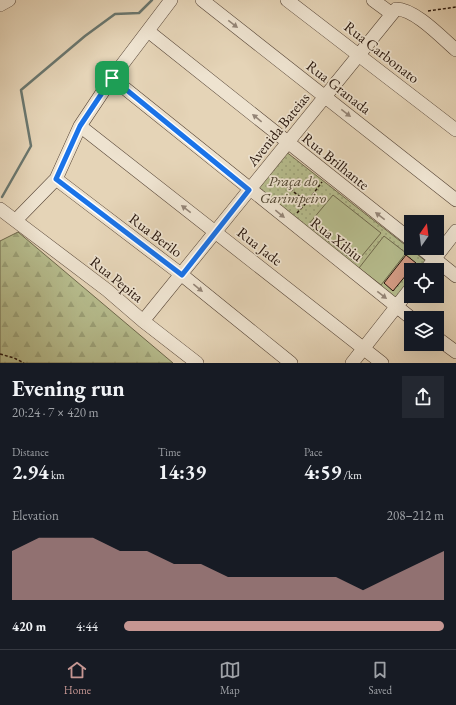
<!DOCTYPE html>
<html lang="en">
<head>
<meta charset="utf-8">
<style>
  :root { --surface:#171b24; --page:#242831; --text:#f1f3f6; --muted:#9ea1a6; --line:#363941; --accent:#c59692 }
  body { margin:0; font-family:"EB Garamond",serif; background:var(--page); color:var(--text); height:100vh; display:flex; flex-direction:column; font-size:15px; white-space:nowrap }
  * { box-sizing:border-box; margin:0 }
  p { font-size:13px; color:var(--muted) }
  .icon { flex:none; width:22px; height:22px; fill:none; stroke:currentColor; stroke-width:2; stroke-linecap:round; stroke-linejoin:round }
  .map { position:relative; height:363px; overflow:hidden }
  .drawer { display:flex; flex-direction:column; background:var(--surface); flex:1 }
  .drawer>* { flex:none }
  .needle { width:26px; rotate:14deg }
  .buttons { position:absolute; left:404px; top:215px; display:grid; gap:8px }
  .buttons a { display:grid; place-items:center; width:40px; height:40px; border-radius:0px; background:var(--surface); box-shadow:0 4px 16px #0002; font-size:20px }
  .pin { position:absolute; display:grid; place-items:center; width:34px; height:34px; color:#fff; margin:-17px; border-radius:8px; box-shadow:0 2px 6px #0006 }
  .round { display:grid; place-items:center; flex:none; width:42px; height:42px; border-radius:0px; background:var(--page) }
  .summary { display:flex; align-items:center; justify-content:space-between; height:68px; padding:0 12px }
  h1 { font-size:22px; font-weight:700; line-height:30px }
  .metrics { display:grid; grid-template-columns:repeat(3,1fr); gap:6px; height:68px; padding:4px 12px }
  .metrics div { display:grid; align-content:center }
  .metrics b { font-size:20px; font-weight:700 }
  .metrics small { font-size:11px; font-weight:400 }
  .metrics p { font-size:11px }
  .chart { height:112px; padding:8px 12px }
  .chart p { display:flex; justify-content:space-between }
  .chart svg { width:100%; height:72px; margin-top:4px; fill:var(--accent); opacity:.7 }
  ul { padding:0 12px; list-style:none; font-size:13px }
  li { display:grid; grid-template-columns:64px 48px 1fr; align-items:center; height:30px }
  li i { height:10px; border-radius:5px; background:var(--accent) }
  .dock { display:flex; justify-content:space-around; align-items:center; height:56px; border-top:1px solid var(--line); background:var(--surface); font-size:11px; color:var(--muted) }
  .dock a { display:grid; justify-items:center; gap:2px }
  .dock .on { color:var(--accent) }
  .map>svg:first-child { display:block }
  .grass { fill:url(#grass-dots); stroke:#6e684c }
  .forest { fill:url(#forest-firs); stroke:#6e684c }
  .pitch { fill:#b6bc8d; stroke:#6e684c }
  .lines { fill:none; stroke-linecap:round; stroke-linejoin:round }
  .stream { stroke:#69766e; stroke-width:2.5 }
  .building { fill:#d59d85; stroke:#25130a }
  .minor-casing { stroke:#554335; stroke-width:14 }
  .path { stroke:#25130a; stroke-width:1.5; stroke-dasharray:3 2; stroke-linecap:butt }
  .minor { stroke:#eee3d0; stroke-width:13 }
  .oneway { fill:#948577 }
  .route-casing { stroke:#fff; stroke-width:8 }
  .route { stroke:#1a73e8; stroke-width:5 }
  .labels { text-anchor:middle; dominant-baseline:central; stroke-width:3.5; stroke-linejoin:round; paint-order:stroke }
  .street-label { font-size:15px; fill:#25130a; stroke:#eee3d0 }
  .park-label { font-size:15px; font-style:italic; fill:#504631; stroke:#eee3d0 }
</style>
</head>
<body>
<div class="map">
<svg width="456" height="363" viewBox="0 0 456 363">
  <defs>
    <pattern id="grass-dots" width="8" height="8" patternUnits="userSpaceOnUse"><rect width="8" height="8" fill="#b6bc8d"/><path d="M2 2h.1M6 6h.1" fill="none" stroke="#9ca178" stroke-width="1.8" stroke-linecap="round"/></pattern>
    <pattern id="forest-firs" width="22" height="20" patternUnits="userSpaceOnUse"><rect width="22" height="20" fill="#b6bc8d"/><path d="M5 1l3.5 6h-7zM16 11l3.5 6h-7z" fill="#9ca178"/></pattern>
  </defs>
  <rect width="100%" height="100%" fill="#e5d4b7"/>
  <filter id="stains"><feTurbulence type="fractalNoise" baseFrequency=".005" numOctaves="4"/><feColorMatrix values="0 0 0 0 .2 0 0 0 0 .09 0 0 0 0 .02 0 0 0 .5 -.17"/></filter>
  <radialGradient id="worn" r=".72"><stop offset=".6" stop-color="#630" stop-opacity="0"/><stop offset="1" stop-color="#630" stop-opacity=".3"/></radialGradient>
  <path class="grass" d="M285,151L427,262L420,270H411V281L395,299L254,190Z"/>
  <path class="forest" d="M18,232L173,363H0V241Z"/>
  <path class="pitch" d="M333,195L381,233L356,263L308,225Z
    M384,236L406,253L381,285L359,268Z"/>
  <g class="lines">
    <path class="stream" d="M2,197L31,146L21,90L85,36L115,14L139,13L152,0"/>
  </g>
  <path class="building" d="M406,255L416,263L393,291L384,283Z"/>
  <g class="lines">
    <g class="minor-casing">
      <path id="minor" d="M202,0L456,200
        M287,0L456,130
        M373,0L392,14
        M0,5L9,0
        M148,31L411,240
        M112,78L411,318
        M80,126L382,363
        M56,179L182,275L291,363
        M0,209L107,290L143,321L197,363
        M16,220L56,179L80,126L112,78L171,0
        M421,248L456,276
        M426,270L456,231
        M143,321L396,9C415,9 442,38 456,50
        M437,338L456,352
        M352,363L411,288"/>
    </g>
    <path class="path" d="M428,11L456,7
      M274,177L307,202L322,182
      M297,213L307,202
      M0,354L14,358L24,363"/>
    <use href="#minor" class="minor"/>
  </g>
  <defs><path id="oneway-solid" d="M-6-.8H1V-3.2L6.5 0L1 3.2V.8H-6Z"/></defs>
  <g class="oneway">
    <use href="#oneway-solid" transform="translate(233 24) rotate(38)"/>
    <use href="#oneway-solid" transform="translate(346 113) rotate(38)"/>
    <use href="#oneway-solid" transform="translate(257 118) rotate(-141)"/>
    <use href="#oneway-solid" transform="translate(186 209) rotate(-142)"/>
    <use href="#oneway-solid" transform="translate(280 214) rotate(39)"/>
    <use href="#oneway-solid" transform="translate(380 216) rotate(-142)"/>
    <use href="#oneway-solid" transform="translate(198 288) rotate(39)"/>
    <use href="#oneway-solid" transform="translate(382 295) rotate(38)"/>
  </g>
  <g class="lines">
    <g class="route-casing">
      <path id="route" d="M112,78L249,190L182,275L56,179L80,126Z"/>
    </g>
    <use href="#route" class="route"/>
  </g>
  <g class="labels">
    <g class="street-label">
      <text transform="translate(382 52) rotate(38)">Rua Carbonato</text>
      <text transform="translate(339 87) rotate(38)">Rua Granada</text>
      <text transform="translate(278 129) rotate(-51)">Avenida Bateias</text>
      <text transform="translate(336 161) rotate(39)">Rua Brilhante</text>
      <text transform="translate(156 235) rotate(37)">Rua Berilo</text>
      <text transform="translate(337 239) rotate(38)">Rua Xibiu</text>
      <text transform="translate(260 246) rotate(38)">Rua Jade</text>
      <text transform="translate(117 279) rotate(39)">Rua Pepita</text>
    </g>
    <g class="park-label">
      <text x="293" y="180">Praça do<tspan x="293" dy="17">Garimpeiro</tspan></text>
    </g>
  </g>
  <rect width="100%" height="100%" filter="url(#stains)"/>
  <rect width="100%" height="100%" fill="url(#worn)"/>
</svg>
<div class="buttons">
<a><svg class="needle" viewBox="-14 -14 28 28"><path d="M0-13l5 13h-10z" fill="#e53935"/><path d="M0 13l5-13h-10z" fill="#9ea1a6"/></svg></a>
<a><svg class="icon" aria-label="locate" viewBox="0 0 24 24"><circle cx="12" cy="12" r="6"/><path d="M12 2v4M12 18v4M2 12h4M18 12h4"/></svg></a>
<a><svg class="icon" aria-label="layers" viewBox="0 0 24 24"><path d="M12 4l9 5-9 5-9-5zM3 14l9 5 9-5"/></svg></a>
</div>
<div class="pin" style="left:112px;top:78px;background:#1e9e55"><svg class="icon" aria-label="arrive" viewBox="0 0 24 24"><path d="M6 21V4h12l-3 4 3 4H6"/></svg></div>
</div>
<section class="drawer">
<div class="summary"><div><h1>Evening run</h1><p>20:24 · 7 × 420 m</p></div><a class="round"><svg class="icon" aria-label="share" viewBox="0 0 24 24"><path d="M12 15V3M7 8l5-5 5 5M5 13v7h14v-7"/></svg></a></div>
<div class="metrics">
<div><p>Distance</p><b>2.94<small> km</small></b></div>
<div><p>Time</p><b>14:39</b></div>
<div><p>Pace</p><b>4:59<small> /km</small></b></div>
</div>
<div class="chart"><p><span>Elevation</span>208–212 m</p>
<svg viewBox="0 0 160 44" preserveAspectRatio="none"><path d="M0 44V14L10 6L20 6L30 6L40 14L50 14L60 22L70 22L80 30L90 30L100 30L110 30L120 30L130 38L140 30L150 22L160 14V44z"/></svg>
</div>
<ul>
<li><b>420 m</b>4:44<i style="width:100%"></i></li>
</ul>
</section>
<nav class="dock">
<a class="on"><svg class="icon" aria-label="home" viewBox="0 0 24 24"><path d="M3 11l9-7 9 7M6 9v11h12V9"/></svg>Home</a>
<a><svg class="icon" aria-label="map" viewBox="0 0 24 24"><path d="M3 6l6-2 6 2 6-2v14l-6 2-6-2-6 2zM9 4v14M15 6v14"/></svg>Map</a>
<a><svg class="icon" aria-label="saved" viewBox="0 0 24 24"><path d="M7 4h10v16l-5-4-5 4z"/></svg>Saved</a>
</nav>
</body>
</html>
